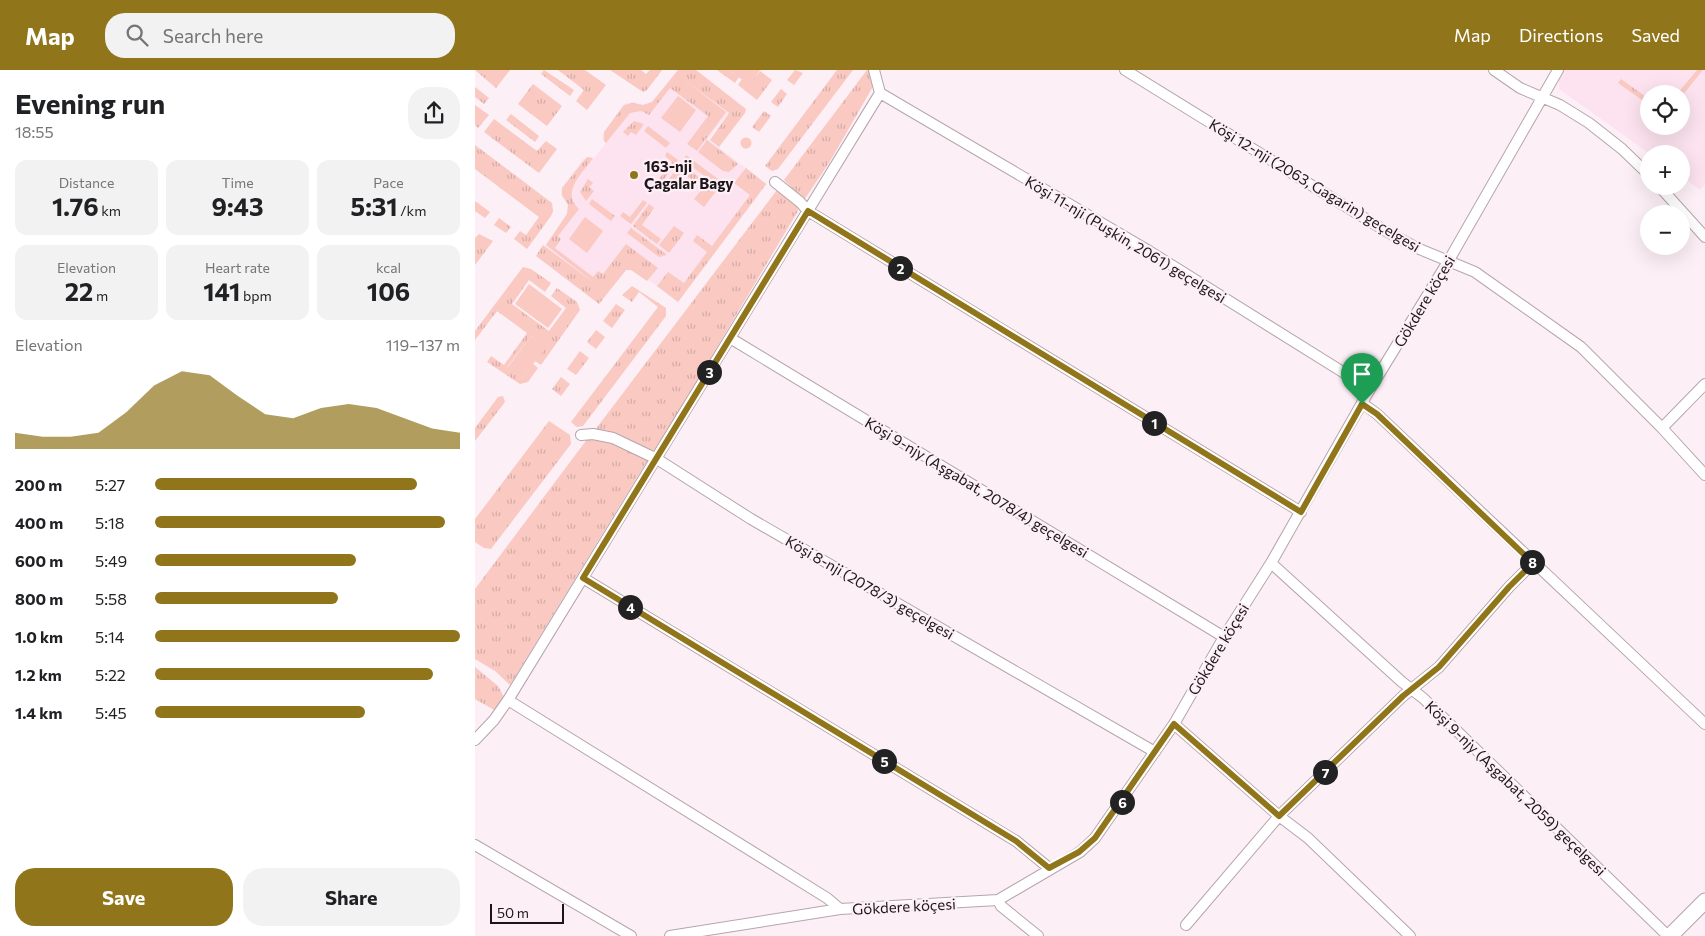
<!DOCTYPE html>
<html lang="en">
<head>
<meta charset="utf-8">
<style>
  :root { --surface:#fff; --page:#f2f2f2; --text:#202124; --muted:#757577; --accent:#91751b }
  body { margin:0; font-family:Commissioner,sans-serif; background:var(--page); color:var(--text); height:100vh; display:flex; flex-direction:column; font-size:19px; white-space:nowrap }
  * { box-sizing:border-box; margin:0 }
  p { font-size:16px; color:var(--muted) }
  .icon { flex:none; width:28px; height:28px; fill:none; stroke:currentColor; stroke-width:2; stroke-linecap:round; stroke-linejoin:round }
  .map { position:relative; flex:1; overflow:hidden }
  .panel { display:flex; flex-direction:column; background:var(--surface); width:475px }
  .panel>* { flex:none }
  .controls { position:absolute; left:1165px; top:15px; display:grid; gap:10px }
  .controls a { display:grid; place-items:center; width:50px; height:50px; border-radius:50%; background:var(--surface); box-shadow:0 5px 20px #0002; font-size:25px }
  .scale { position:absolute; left:15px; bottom:12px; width:74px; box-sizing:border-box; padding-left:5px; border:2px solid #1c1619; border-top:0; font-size:14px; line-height:18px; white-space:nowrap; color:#1c1619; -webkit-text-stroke:4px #fdeff6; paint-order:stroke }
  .pin { position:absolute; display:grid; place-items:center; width:42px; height:42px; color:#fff; margin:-51px -21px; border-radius:50% 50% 50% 0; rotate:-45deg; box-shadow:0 0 5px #0007 }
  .pin .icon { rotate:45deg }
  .km { position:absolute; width:25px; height:25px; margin:-12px; border-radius:50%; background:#222; color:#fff; font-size:14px; line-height:25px; text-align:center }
  .round { display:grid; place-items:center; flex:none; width:52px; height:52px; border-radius:20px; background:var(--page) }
  .overview { display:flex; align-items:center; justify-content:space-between; height:85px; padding:0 15px }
  h1 { font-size:28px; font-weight:700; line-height:38px }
  .stats { display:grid; grid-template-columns:repeat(3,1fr); gap:8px; height:85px; padding:5px 15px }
  .stats div { display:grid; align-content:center; border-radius:12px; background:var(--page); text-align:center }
  .stats b { font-size:25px; font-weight:700 }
  .stats small { font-size:14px; font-weight:400 }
  .stats p { font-size:14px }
  .chart { height:140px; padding:10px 15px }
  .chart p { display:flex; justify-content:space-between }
  .chart svg { width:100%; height:90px; margin-top:5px; fill:var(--accent); opacity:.7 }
  .button { display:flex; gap:10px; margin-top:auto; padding:10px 15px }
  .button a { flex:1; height:58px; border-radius:20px; background:var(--accent); color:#fff; font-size:20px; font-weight:700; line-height:58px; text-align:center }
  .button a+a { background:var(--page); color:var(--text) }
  ul { padding:0 15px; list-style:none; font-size:16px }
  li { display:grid; grid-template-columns:80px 60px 1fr; align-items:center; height:38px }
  li i { height:12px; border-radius:6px; background:var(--accent) }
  header { display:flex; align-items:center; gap:30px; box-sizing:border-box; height:70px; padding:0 25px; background:var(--accent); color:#fff }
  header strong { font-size:24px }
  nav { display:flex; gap:28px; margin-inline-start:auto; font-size:18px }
  .search { width:350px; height:45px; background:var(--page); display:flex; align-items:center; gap:12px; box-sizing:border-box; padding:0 18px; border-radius:20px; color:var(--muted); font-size:19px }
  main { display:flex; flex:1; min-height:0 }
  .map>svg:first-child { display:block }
  .built { fill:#fce3ef; fill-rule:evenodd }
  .grass { fill:url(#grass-tufts) }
  .green { fill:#f9c9c2 }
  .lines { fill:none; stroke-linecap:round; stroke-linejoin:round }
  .minor-casing { stroke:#b5a5ad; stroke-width:12 }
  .secondary-casing { stroke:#b5a5ad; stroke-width:17 }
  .minor { stroke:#fff; stroke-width:10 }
  .secondary { stroke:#fff; stroke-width:15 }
  .route-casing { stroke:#fff; stroke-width:10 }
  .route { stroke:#91751b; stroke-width:6 }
  .poi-dot { fill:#91751b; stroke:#fdeff6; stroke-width:2 }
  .labels { text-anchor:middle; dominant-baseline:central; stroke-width:4.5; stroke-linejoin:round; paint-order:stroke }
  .poi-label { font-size:15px; font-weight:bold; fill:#1c1619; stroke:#fdeff6; text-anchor:start }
  .street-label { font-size:15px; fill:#1c1619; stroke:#fdeff6 }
</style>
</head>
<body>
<header>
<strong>Map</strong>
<div class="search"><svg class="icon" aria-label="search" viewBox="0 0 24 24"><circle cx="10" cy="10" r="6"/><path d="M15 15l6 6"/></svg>Search here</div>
<nav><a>Map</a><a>Directions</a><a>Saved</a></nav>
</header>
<main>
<section class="panel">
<div class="overview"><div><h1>Evening run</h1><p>18:55</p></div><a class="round"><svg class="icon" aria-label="share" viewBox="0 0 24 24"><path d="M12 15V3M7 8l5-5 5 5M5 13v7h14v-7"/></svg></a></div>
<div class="stats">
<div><p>Distance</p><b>1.76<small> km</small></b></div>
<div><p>Time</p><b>9:43</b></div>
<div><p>Pace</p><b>5:31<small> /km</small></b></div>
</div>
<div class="stats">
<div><p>Elevation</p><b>22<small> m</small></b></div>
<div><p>Heart rate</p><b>141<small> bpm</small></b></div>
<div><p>kcal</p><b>106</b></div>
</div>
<div class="chart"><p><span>Elevation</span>119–137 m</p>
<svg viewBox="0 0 160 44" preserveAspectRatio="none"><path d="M0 44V36L10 38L20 38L30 36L40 26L50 13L60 6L70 8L80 18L90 27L100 29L110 24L120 22L130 24L140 29L150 34L160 36V44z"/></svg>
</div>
<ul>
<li><b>200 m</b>5:27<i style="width:86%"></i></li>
<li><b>400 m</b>5:18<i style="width:95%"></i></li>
<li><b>600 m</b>5:49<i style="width:66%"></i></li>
<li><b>800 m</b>5:58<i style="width:60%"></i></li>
<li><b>1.0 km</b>5:14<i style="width:100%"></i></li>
<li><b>1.2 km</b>5:22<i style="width:91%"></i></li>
<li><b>1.4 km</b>5:45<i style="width:69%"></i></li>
</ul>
<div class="button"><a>Save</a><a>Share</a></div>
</section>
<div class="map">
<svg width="1230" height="866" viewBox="0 0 1230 866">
  <defs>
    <pattern id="grass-tufts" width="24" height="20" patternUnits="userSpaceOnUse" patternTransform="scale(1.25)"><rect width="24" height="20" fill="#f9c9c2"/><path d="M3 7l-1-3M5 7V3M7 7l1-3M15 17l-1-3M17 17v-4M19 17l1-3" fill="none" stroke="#d5aca6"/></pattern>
  </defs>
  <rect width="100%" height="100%" fill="#fdeff6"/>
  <path class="built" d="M1087,0H1230V114L1225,120L1206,106V84H1175L1084,19V11ZM1174,24H1206V56H1174Z
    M201,4L253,43L233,69L292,114L203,232L148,191L127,219L70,176L92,144L93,135L86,125L87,118L108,89L119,88L131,73L127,69L128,64L149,34L158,32L168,35L177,32Z"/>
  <path class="grass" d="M0,0H35L21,18Z
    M69,0L99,20L95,26L66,4Z
    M83,0H110L131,15L112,40L101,31L109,20Z
    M135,0H166L171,4L175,0H187L172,20L168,22Z
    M203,0H221L271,39L270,43L244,77L235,70L254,43L208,9L251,42L222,81L212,74L233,46L195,18L174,45L166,41L155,43L131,73L129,71V62L149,35L158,33L168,35L177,32Z
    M242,0H258L257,2L264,7L260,13Z
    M320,0L328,3L319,15L312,10Z
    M362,0H378L303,99L297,101L290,96Z
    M392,0H395L400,13L354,93L329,130L309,110Z
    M1222,0H1228L1206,27V24H1202Z
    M285,1L297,10L282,30L263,15L267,9L274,14Z
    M1146,9L1174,29V35L1143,13Z
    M58,14L87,36L72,56L43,34Z
    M0,17L14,28L9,34L0,27Z
    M306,19L312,24L303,37L296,32Z
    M0,35L14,45L3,58L0,55Z
    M289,41L296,46L284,62L277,57Z
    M36,44L64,66L60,72L31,50Z
    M19,49L62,81L71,71L82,79L64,103L9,62Z
    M159,51L169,54L161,65L156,62L153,66L148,62Z
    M173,56L195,73L191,78L169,61Z
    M265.5 73a5.5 5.5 0 1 1 11 0a5.5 5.5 0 1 1-11 0Z
    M232,70L263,94L254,102L248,101L223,82Z
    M0,75L77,133L78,141L76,146L52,179L39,169L45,161L51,165L64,147L0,99Z
    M192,82L203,90L187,112L184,109L197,92L190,86Z
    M211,85L247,112L244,117L208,90Z
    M112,87L118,88C108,102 85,123 104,139L83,166L86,169L80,178L118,207L123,201L128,204L151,174L183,198L172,211L156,200H151L124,234L61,186L68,175L122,215L71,175L92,144L93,135L87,125V118Z
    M206,93L229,111L225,116L207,102L194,117L190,114Z
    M271,98L291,114L203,232L182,216L193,202L209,213L232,182L218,171L222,165L237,176L275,125L259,113Z
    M113,109L118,113L114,117L119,121L111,131L105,122Z
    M232,113L242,120L229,137L219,129Z
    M302,120L322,134L323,141L182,378L177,381L150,368L120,360Z
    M117,129L140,146L136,151L114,134Z
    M168,130L172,133L156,154L145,146L148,142L155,147Z
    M0,131L15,142L10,148L0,141Z
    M174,134L179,138L167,155L186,169L182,174L158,156Z
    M24,148L36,157L31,163L19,155Z
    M199,156L209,163L194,183L184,175Z
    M156,158L192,185L184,187L152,163Z
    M4,164L18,171L0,195V168Z
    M48,197L56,199L76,213L70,222L54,210L37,234L74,261L91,238L76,226L82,218L102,232L105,240L66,295L60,291L70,277L56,266L32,297L47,309L58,294L63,298L53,312L45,314L12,292L16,286L29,295L52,263L22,241L0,270V261Z
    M157,216L191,238V246L108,356L102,357L96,352L183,237L164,222L157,232L147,225Z
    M141,234L150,240L137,258L128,251Z
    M121,260L130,267L121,279L112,272Z
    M105,281L114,288L101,305L92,299Z
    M86,307L95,314L86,326L77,319Z
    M28,326L30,332L0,371V358L23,327Z
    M74,351L95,365L96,374L16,479L9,478L0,472V449Z
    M113,368L138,373L174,388L35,615L20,601L0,589V519Z
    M0,597L23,616L29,627L21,641L0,629Z"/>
  <path class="green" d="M258,0H285L274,15L257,2Z
    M203,26L221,40L205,62L186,48Z
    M110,147L128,161L112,183L94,169Z
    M54,214L87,239L73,258L40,234Z
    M56,266L71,277L47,309L32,298Z"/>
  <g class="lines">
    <g class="minor-casing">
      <path id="minor" d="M650,0L909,160L942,178L1000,202L1106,277L1187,358L1230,405
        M1019,0L1045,18L1085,35L1114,53L1147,79L1174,105
        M405,23L674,181L895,319
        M300,112L325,132L333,141L826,442
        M1184,116L1230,167
        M255,268L749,567
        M887,333L902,344L1230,654
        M1187,358L1230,314
        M106,365L118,364L138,368L182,389L276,449L680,682
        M796,493L927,612L948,628L1193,866
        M108,508L541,771L574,798
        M33,630L352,828L365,839
        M699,654L804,746L833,768L935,866
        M0,670L19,650L33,630L405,23L399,0
        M0,775L156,866
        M523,830L526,836L563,866
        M711,855L804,746L928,626L964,597L1034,517L1058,493
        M195,866L365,839L523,830L605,782L620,768L699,654L749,567L796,493L895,319L974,190L1083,0"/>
    </g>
    <g class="secondary-casing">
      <path id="secondary" d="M1195,866L1230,831"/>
    </g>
    <use href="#minor" class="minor"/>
    <use href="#secondary" class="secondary"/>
  </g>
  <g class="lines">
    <g class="route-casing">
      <path id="route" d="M333,141L826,442L887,334L902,344L1058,493L1034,517L964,597L928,626L804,746L699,654L620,768L604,782L574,798L541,771L108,508Z"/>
    </g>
    <use href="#route" class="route"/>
  </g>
  <circle class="poi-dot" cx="159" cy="105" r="5"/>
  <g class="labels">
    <g class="poi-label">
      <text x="169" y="96">163-nji<tspan x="169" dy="17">Çagalar Bagy</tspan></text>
    </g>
    <g class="street-label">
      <text transform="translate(840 115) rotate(31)">Köşi 12-nji (2063, Gagarin) geçelgesi</text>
      <text transform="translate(651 169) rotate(31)">Köşi 11-nji (Puşkin, 2061) geçelgesi</text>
      <text transform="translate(949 231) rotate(-59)">Gökdere köçesi</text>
      <text transform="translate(502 417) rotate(31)">Köşi 9-njy (Aşgabat, 2078/4) geçelgesi</text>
      <text transform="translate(395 517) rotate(30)">Köşi 8-nji (2078/3) geçelgesi</text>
      <text transform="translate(743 579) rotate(-59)">Gökdere köçesi</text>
      <text transform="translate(1041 718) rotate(44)">Köşi 9-njy (Aşgabat, 2059) geçelgesi</text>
      <text transform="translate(429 836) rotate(-3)">Gökdere köçesi</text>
    </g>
  </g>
</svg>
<div class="controls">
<a><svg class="icon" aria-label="locate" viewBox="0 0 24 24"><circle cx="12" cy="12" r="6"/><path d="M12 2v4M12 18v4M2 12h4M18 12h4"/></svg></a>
<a>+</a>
<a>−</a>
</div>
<div class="scale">50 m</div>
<div class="pin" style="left:887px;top:334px;background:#1e9e55"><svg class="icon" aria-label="arrive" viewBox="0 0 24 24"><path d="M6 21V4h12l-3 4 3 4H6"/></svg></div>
<b class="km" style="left:679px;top:353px">1</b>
<b class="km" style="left:425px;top:198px">2</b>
<b class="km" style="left:234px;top:302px">3</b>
<b class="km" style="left:155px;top:537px">4</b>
<b class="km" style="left:409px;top:691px">5</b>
<b class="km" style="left:647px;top:732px">6</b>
<b class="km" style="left:850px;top:702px">7</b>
<b class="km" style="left:1057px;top:492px">8</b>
</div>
</main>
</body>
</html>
